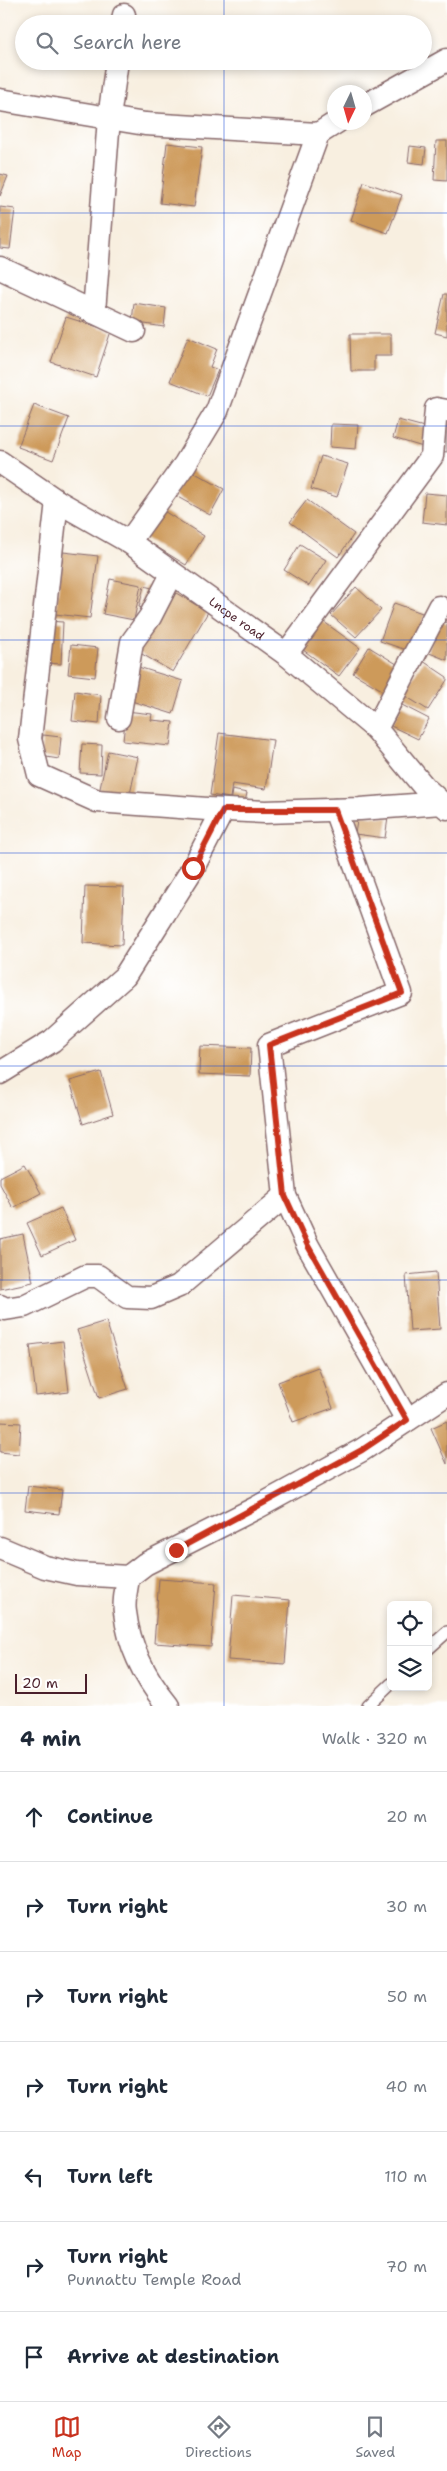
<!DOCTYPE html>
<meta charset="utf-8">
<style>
body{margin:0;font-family:"Shantell Sans",sans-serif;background:#f6f6f7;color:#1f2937}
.controls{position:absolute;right:15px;bottom:15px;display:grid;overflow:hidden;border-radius:8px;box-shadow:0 2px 8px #0003}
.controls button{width:45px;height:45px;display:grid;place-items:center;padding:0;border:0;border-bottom:1px solid #e0e1e3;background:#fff;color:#1f2937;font:25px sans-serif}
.compass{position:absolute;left:327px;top:85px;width:45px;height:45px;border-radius:50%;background:#fff;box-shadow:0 2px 8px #0003;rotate:185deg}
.scale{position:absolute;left:15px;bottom:12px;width:72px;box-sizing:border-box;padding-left:5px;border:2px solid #4a1f2b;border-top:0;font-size:14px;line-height:18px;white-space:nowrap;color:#4a1f2b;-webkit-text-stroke:4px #fff;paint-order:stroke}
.stop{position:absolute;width:15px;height:15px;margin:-11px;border:4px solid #c8321e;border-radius:50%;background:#fff}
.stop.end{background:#c8321e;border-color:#fff;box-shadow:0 1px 5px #0008}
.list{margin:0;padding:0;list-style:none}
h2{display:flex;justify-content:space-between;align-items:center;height:65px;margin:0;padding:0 20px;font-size:21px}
h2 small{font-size:16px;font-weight:400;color:#747a83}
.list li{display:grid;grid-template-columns:32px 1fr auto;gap:15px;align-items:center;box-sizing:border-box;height:90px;padding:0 20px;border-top:1px solid #e0e1e3}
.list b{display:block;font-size:19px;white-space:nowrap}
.list p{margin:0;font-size:16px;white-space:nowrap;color:#747a83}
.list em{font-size:16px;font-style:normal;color:#747a83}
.icon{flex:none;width:28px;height:28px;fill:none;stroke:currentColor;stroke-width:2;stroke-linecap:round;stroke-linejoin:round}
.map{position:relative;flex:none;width:447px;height:1706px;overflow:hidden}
.search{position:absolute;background:#fff;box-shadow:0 2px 8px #0003;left:15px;right:15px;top:15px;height:55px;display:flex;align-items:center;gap:12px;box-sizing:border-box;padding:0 18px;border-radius:28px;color:#747a83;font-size:19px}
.sheet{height:695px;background:#fff}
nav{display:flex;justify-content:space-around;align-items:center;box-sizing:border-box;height:70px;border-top:1px solid #e0e1e3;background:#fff;font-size:14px;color:#747a83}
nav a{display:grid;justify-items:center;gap:2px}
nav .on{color:#c8321e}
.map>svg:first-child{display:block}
</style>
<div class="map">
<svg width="447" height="1706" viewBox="0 0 447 1706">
<rect width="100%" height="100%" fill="#fff"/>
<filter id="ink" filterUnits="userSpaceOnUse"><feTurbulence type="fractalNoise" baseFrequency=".02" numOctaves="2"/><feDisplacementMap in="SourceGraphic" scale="10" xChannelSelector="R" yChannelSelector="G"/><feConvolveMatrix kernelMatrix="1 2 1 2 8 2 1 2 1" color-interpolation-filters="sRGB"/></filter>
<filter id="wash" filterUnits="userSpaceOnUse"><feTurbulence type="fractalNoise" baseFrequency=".0096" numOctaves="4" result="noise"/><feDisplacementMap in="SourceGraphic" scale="20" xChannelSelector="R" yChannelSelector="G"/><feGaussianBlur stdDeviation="1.12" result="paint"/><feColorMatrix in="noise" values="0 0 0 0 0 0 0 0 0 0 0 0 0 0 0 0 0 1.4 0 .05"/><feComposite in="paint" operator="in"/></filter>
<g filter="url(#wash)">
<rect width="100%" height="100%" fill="#f8efe0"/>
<g id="blocks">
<g fill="#cd9a5a">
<path d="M436 141H447V181L434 180Z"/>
<path d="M167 143 202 147 194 207 160 203Z"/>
<path d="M410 146 426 148 424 164 408 162Z"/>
<path d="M0 174 8 176 0 196Z"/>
<path d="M364 182 402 195 388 233 351 220Z"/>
<path d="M0 207 15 209 10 249 0 248Z"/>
<path d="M444 294H447V336L435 333Z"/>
<path d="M134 303 166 308 164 327 132 322Z"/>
<path d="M66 317 111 331 96 377 51 362Z"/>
<path d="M350 334H391V356H374V371H351Z"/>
<path d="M188 337 217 349 210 367 218 370 207 396 170 381Z"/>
<path d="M34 405 69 418 53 460 18 447Z"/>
<path d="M447 418V452L439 451Z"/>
<path d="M398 420 428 428 423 447 393 438Z"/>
<path d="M331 424 358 425 356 449 330 447Z"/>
<path d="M321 456 348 464 337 497 311 489Z"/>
<path d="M188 469 224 489 210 515 174 495Z"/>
<path d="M425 493 447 495V525L422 522Z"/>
<path d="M307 500 354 534 338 557 290 522Z"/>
<path d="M162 510 204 536 186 565 144 539Z"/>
<path d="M300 544 326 560 309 586 284 570Z"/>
<path d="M63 552 98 556 90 618 55 614Z"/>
<path d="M110 579 141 585 134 620 103 614Z"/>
<path d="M144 586 156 589 151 611 139 607Z"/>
<path d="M356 587 381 610 356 637 331 615Z"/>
<path d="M171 590 208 612 173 672 135 650Z"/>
<path d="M394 603 425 614 412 652 380 641Z"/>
<path d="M320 619 360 648 339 676 299 647Z"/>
<path d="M440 620 447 623V660L427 652Z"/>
<path d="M47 621 63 622 61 664 45 663Z"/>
<path d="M71 645 98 648 95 677 68 674Z"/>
<path d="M369 647 405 669 389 694 353 673Z"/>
<path d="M423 661 447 677V680L428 710 402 694Z"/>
<path d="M135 666 183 681 173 714 125 699Z"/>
<path d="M75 691 101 695 99 724 72 721Z"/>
<path d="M402 705 429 719 418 739 391 726Z"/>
<path d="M126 711 152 714 151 720 173 722 170 746 123 741Z"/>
<path d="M219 733 273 740 266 789 232 784 230 798 210 795Z"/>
<path d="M43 735 61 737 59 759 40 756Z"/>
<path d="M82 744 102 745 101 774 80 773Z"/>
<path d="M108 751 138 757 129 799 99 793Z"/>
<path d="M232 790 247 793 244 806 230 803Z"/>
<path d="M358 814 388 818 385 838 355 834Z"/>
<path d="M85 886 124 887 122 945 83 943Z"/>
<path d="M200 1046 251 1048 250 1076 199 1074Z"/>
<path d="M101 1072 113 1114 83 1124 70 1081Z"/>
<path d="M25 1164 41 1193 13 1208 0 1184V1177Z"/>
<path d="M61 1208 75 1240 42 1255 27 1223Z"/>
<path d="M23 1234 33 1282 0 1289V1239Z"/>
<path d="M436 1272 440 1329 410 1331 406 1275Z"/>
<path d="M106 1321 128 1389 99 1398 77 1330Z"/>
<path d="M63 1341 69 1392 36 1396 30 1345Z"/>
<path d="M318 1367 333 1408 293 1422 278 1382Z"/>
<path d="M447 1421V1464L431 1428Z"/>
<path d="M0 1422 21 1423 19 1454 0 1452Z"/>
<path d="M28 1486 62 1490 59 1514 25 1510Z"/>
<path d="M159 1579 216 1583 211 1647 154 1643Z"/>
<path d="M233 1595 290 1600 285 1664 228 1660Z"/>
</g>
</g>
</g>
<g filter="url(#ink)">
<use href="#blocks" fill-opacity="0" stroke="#87686a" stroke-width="1"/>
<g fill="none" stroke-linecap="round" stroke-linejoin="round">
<defs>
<g id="service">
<path d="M428 1649 447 1632"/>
<path d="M368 1706 391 1684"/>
</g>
<g id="minor">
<path d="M122 24 124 15"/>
<path d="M0 100 145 124 318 134 337 122"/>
<path d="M364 106 447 60"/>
<path d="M0 268 134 331"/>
<path d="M94 312 109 118 117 61"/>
<path id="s1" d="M0 462 57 501 129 542 286 654 376 729 425 788 447 808"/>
<path d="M57 501 30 739 39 775 97 801 207 809 265 812 360 809 442 803"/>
<path d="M129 542 185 464 217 411 318 134"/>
<path d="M286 654 432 456 436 409 447 411"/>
<path d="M119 718 132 642 150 617 172 574"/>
<path d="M376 729 439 607"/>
<path d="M335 810 401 993 269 1045 285 1196 308 1246 407 1420"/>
<path d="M0 1073 52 1041 125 976 193 868 223 810"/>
<path d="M0 1306 5 1309 24 1306 86 1276H98L127 1297 151 1298 179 1286 285 1196"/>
<path d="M0 1548 45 1567 77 1574 128 1577 145 1564 256 1508 362 1450 447 1394"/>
<path d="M128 1577C127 1588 123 1601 125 1612 129 1648 145 1678 168 1706"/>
</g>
</defs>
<use href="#service" stroke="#87686a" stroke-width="14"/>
<use href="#minor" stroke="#87686a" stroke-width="25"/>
<use href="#service" stroke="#fff" stroke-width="11"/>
<use href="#minor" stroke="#fff" stroke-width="22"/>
</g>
</g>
<g fill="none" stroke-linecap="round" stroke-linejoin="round" filter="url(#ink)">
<path stroke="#c8321e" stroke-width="6" d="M176 1550 362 1450 407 1420 308 1246 285 1196 269 1045 402 993 335 810H223L193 868"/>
</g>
<path fill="none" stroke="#1d4ed8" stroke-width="1" stroke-opacity="0.55" d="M224 0V24M224 61V1706M0 213H447M0 426H447M0 640H447M0 853H447M0 1066H447M0 1280H447M0 1493H447"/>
<g text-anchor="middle" stroke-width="4" stroke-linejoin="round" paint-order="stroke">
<g font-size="12" fill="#4a1f2b" stroke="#fff">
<text dy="4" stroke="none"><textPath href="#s1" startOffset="284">Lncpe road</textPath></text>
</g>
</g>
</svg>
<div class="controls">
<button><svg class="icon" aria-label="locate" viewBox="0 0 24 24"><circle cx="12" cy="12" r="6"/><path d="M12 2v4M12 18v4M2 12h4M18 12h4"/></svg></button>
<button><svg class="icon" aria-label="layers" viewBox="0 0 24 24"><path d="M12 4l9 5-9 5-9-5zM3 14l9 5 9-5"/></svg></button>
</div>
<svg class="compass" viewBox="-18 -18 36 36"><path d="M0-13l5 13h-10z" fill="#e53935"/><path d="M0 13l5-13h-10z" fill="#747a83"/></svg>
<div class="scale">20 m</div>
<div class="stop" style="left:193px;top:868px"></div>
<div class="stop end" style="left:176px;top:1550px"></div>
<div class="search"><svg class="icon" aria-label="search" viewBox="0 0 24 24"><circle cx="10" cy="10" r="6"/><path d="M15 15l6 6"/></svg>Search here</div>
</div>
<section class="sheet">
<h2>4 min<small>Walk · 320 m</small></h2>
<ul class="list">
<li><svg class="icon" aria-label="ahead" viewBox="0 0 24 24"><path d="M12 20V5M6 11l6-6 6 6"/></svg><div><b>Continue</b></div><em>20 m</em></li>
<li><svg class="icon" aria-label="right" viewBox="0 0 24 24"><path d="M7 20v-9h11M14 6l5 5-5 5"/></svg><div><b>Turn right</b></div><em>30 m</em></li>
<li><svg class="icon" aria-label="right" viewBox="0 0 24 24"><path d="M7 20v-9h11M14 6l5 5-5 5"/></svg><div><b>Turn right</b></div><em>50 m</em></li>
<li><svg class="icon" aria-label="right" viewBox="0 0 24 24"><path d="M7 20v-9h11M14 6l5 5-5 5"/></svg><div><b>Turn right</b></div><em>40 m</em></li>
<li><svg class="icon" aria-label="left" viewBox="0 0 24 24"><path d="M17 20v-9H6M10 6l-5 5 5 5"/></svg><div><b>Turn left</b></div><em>110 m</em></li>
<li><svg class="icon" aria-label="right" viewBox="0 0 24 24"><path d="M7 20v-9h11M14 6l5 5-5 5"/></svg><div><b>Turn right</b><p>Punnattu Temple Road</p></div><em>70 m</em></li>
<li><svg class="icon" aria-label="arrive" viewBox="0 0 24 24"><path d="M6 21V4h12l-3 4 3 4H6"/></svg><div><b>Arrive at destination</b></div></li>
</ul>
</section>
<nav>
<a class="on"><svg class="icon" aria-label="map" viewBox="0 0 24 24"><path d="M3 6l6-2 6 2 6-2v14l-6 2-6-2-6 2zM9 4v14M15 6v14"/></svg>Map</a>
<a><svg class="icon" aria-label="directions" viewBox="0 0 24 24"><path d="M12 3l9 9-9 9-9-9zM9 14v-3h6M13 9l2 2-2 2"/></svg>Directions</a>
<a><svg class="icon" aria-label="saved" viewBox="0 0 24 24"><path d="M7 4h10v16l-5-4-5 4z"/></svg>Saved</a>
</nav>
